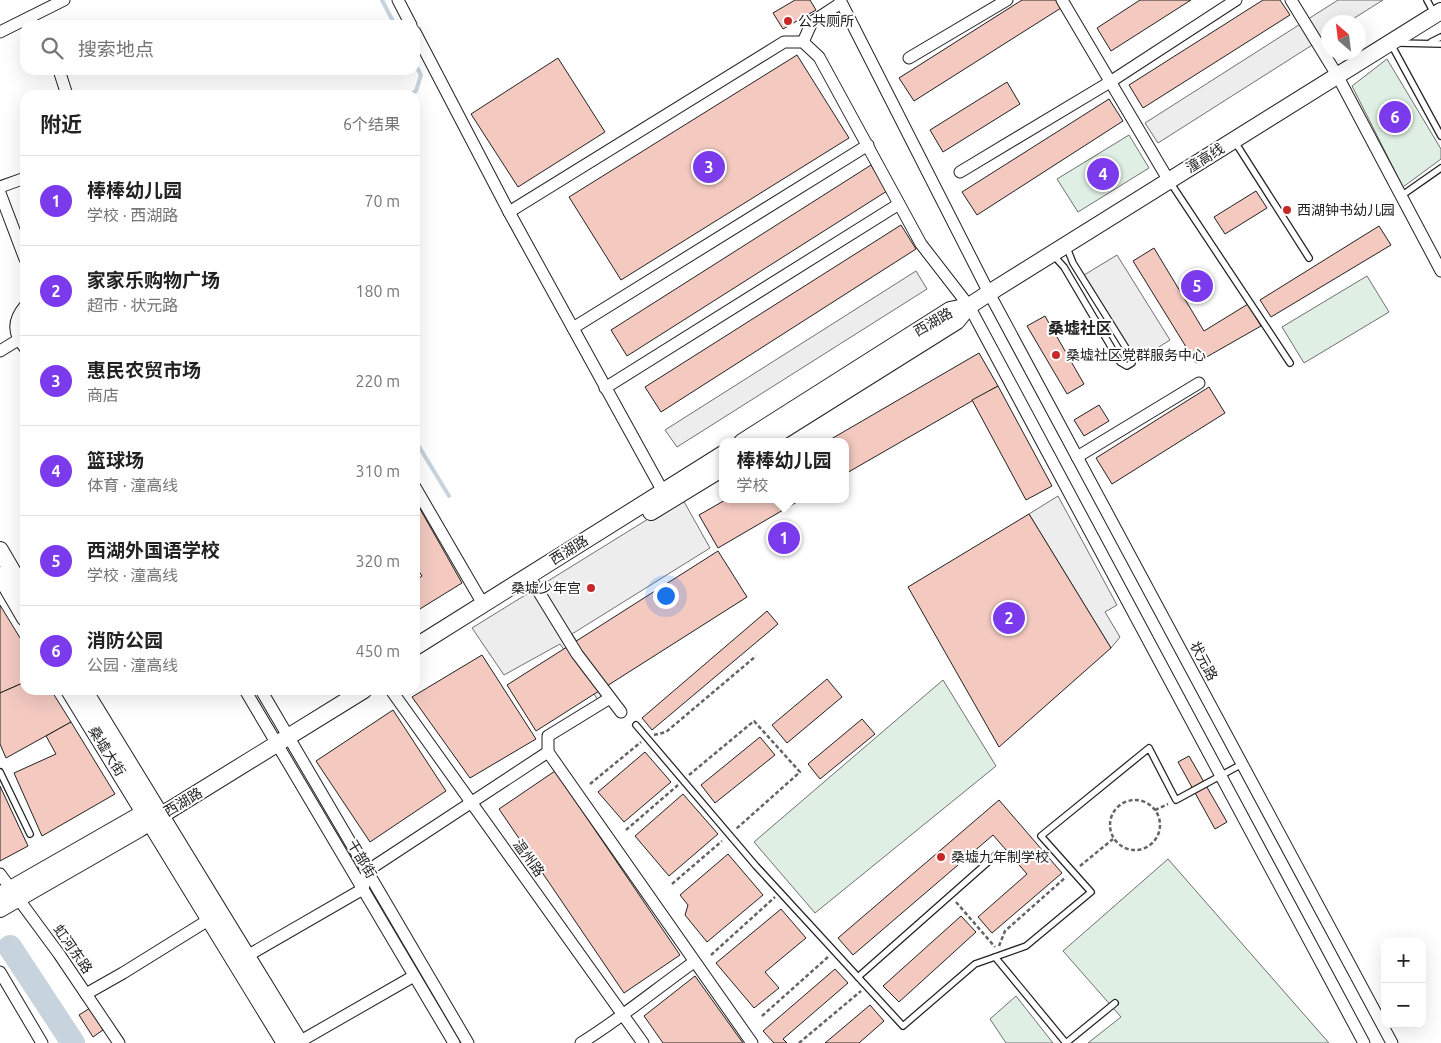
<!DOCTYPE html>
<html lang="zh">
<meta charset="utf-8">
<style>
body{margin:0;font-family:Ubuntu,"Noto Sans SC",sans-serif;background:#f2f2f2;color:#222}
.controls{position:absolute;right:15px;bottom:15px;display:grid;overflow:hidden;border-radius:10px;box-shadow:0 5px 20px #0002}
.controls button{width:45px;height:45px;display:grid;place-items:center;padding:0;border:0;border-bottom:1px solid #e0e0e0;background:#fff;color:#222;font:25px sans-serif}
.compass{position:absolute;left:1321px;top:15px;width:45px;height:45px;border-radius:50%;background:#fff;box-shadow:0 5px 20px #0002;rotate:332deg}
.you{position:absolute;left:665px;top:595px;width:18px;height:18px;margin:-12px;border:4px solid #fff;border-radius:50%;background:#1a73e8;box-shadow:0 0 0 8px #1a73e833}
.badge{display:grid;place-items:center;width:32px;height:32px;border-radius:50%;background:#7c3aed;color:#fff;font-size:16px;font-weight:700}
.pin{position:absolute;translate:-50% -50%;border:2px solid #fff;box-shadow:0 1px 5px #0006}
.popup{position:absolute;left:719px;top:438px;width:130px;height:65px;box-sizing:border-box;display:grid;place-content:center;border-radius:10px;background:#fff;filter:drop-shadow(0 1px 4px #0005);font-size:16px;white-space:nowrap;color:#767676}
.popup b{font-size:19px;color:#222}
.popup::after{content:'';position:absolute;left:50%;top:100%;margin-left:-10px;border:10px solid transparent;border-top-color:#fff}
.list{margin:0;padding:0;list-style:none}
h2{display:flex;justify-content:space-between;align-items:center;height:65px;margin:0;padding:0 20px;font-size:21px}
h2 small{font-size:16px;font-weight:400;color:#767676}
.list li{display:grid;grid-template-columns:32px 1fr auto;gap:15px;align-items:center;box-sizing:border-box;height:90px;padding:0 20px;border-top:1px solid #e0e0e0}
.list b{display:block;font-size:19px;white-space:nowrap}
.list p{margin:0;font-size:16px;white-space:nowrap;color:#767676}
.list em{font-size:16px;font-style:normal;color:#767676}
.icon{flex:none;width:28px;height:28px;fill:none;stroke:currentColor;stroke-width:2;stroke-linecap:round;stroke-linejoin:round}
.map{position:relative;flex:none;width:1441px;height:1043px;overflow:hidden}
.search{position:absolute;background:#fff;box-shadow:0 5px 20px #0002;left:20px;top:20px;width:400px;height:55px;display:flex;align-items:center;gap:12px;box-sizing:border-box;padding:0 18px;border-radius:15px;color:#767676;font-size:19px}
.panel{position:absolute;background:#fff;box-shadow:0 5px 20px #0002;left:20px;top:90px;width:400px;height:605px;border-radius:15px}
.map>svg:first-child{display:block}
</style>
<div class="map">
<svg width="1441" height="1043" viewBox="0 0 1441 1043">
<rect width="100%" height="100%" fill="#fff"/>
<g fill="#e0efe3" stroke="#6f6f6f">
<path d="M1387 59 1441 149V159L1403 187 1352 86Z"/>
<path d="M1129 135 1149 168 1078 212 1057 179Z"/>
<path d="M1367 276 1389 312 1304 363 1282 327Z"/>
<path d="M943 680 996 766 815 913 754 842Z"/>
<path d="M1168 859 1329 1043H1088L1121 1017 1063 951Z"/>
<path d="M1016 996 1053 1043H1006L990 1019Z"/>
</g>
<g fill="#ededed" stroke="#6f6f6f">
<path d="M1338 0H1383L1348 22H1328V35L1158 143 1145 123Z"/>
<path d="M1117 255 1170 340 1137 361 1084 275Z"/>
<path d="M916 271 927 289 677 447 665 430Z"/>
<path d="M1058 496 1117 605 1105 612 1120 637 1111 648 1029 514Z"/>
<path d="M682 498 710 548 572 634 611 693 600 703 560 644 504 675 472 628Z"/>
</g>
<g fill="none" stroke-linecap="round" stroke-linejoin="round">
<g stroke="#c7d3dd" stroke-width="4">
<path d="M382 0 395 25"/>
<path d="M409 95 416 91 421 75 415 64"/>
<path d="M415 440 449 496"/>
</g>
<path stroke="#c7d3dd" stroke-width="24" d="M10 947 73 1043"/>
</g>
<g fill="#f3c9c0" stroke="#222">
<path d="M795 0H810L816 10 783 29 773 13Z"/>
<path d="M1022 0H1056L1061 8 914 101 899 78Z"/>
<path d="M1140 0H1191L1111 51 1097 28Z"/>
<path d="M1263 0H1280L1290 15 1143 108 1129 85Z"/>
<path d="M797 55 849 138 621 280 569 197Z"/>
<path d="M558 58 605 132 518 187 471 114Z"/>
<path d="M1007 82 1020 104 943 152 930 130Z"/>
<path d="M1109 99 1123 121 977 215 962 192Z"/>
<path d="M871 165 887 191 627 356 611 330Z"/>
<path d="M1256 191 1267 208 1225 234 1214 217Z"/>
<path d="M901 225 916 249 661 412 645 387Z"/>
<path d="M1379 226 1391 245 1271 317 1260 300Z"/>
<path d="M1154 248 1204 331 1248 304 1261 326 1196 363 1133 261Z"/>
<path d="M1045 316 1084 384 1067 394 1027 326Z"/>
<path d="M979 353 998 386 845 474V442H826Z"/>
<path d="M998 386 1052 486 1026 500 972 400Z"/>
<path d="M1209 387 1225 413 1112 484 1096 458Z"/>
<path d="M1099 405 1109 421 1084 436 1074 420Z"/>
<path d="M727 499H802L718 548 699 515Z"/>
<path d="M415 500 462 583 415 612V581L422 576 415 565Z"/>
<path d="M1029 514 1111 648 999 747 908 587Z"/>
<path d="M718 551 747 597 536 731 507 685Z"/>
<path d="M0 605 25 646V682L0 693Z"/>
<path d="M767 611 778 624 652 730 642 718Z"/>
<path d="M482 655 536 739 470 778 412 697Z"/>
<path d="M827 679 842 697 787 743 772 725Z"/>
<path d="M25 682V690H51L71 722 6 758 0 744V693Z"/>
<path d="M393 710 446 791 370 842 316 761Z"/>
<path d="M862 719 875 734 820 779 808 764Z"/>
<path d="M71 722 115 794 42 836 14 773 56 754 46 736Z"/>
<path d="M760 737 775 755 715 803 701 785Z"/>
<path d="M645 752 671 782 624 822 598 792Z"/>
<path d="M1189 756 1227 822 1215 829 1178 762Z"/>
<path d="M555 771 680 955 624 993 499 809Z"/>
<path d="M0 786 28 846 0 861Z"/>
<path d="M683 794 718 834 669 876 635 836Z"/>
<path d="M999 800 1062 873 992 933 978 917 1027 874 993 835 853 955 838 938Z"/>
<path d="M728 854 763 895 707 942 685 915 688 905 680 895Z"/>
<path d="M781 909 806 938 765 972 779 988 754 1008 716 963Z"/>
<path d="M961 916 976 932 899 1002 883 986Z"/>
<path d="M835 969 848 983 783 1039 787 1043H774L763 1031Z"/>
<path d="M695 976 743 1043H663L644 1016Z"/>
<path d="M870 1005 884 1021 859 1043H825Z"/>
<path d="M90 1008 103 1030 93 1037 79 1015Z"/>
</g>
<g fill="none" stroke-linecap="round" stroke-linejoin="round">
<defs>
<g id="service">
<path d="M1427 0 1434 13"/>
<path d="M1431 42 1441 37"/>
<path d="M1398 43 1441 44"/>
<path d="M1391 44 1441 136"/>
<path d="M1235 142 1309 258"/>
<path d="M1170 182 1290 363"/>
<path d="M1401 196 1441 168"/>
<path d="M1053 255 1064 267 1120 362 1127 366 1132 363 1131 356 1073 263 1067 248"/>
<path d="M636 725 756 866 903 1026 975 964 995 957 1066 1043"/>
<path d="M0 772 30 834"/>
<path d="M995 957 1026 946 1091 892 1041 836 1149 748 1176 800 1242 764"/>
<path d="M858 977 996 855"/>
<path d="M1066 1043 1115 1003"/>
</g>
<g id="minor">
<path d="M398 0 411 25"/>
<path d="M840 0 989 293 1392 1043"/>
<path d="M1062 0 1169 181"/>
<path d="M1291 0 1337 75 1441 271"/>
<path d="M0 32 64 0"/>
<path d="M415 32 509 212 666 497"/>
<path d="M803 42 812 22 841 3"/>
<path d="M909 58 1007 0"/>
<path d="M59 70 67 95"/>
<path d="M960 172 1110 82 1236 0"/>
<path d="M0 187 25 178"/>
<path d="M0 193 25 259"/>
<path d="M509 212 784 42H803L819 57 921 244 969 306 1364 1043"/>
<path d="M25 306C13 320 13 334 25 348"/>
<path d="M573 328 868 145"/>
<path d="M0 351 18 340"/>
<path d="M605 388 899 204"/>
<path d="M1077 457 1199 383"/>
<path d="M415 487 483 604"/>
<path d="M534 584 577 654 621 712"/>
<path d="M245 690 454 1043"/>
<path d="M261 690 468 1043"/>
<path d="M391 690 643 1043"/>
<path d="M548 752 752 1043"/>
<path d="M0 874 59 954 119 1043"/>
<path d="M247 956 363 889 367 871 548 752V736L610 698"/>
<path d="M0 972 42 1043"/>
<path d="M86 994 123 973 210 919"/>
<path d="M299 1042 414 976"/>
<path d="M581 1043C620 1019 656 989 694 962"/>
</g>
<g id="secondary">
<path d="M742 442 950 310 969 306 989 293 1441 11"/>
<path d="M764 442 957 321 969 306"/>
<path d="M651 512 723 468"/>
<path d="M0 550 25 593"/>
<path d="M0 575 25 618"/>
<path d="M415 647 723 454"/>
<path d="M69 690 285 1043"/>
<path d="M84 690 300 1043"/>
<path d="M0 895 154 807"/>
<path d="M0 909 139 829 364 690"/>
</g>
</defs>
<use href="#service" stroke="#222" stroke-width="8"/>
<use href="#minor" stroke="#222" stroke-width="13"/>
<use href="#secondary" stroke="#222" stroke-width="18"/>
<g stroke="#646464" stroke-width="2.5" stroke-dasharray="4 2.5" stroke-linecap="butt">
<path d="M654 735 666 732 756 656"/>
<path d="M689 775 754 721 800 772 736 829"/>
<path d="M590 784 641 742"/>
<circle cx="1135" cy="825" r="25"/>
<path d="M1155 810 1168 804"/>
<path d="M626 830 678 785"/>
<path d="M1080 866 1113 839"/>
<path d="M672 884 722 841"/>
<path d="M956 902 995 947"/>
<path d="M999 946 1005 931 1066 877"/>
<path d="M711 955 775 897"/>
<path d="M762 1016 828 957"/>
<path d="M799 1043 861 991"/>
</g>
<use href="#service" stroke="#fff" stroke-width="5.5"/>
<use href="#minor" stroke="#fff" stroke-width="11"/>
<use href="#secondary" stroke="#fff" stroke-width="16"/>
</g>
<g fill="#c62828" stroke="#fff" stroke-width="2">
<circle cx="788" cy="21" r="5"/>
<circle cx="1287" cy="210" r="5"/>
<circle cx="1056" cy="355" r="5"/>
<circle cx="591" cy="588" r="5"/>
<circle cx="941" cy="857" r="5"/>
</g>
<g text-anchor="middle" stroke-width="4" stroke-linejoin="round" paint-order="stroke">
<g font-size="14" fill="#222" stroke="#fff" text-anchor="start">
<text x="798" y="26">公共厕所</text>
<text x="1297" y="215">西湖钟书幼儿园</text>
<text x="1066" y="360">桑墟社区党群服务中心</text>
<text x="581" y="593" text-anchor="end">桑墟少年宫</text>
<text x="951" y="862">桑墟九年制学校</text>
</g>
<g font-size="14" fill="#222" stroke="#fff">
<text transform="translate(1205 158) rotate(-32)" y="5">潼高线</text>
<text transform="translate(933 322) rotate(-30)" y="5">西湖路</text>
<text transform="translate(569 550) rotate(-32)" y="5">西湖路</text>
<text transform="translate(1204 661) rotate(62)" y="5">状元路</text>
<text transform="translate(107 751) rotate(58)" y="5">桑墟大街</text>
<text transform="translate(183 802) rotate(-31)" y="5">西湖路</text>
<text transform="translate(529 858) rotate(54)" y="5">温州路</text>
<text transform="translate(362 859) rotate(59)" y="5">干部街</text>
<text transform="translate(73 949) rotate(55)" y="5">虹河东路</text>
</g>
<g font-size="16" font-weight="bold" fill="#222" stroke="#fff">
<text x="1080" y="334">桑墟社区</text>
</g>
</g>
</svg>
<div class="controls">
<button>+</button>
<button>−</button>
</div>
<svg class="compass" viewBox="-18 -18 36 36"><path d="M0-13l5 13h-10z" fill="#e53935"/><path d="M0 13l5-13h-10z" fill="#767676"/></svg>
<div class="you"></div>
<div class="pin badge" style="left:784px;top:538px">1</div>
<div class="popup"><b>棒棒幼儿园</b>学校</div>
<div class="pin badge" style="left:1009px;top:618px">2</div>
<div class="pin badge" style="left:709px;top:167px">3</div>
<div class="pin badge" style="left:1103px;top:174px">4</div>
<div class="pin badge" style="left:1197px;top:286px">5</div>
<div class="pin badge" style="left:1395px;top:117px">6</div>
<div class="search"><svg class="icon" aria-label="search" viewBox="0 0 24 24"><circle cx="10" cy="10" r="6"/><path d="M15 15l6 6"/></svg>搜索地点</div>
<section class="panel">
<h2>附近<small>6个结果</small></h2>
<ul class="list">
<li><span class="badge">1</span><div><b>棒棒幼儿园</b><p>学校 · 西湖路</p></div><em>70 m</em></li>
<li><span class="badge">2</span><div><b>家家乐购物广场</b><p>超市 · 状元路</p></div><em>180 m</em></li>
<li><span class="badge">3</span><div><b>惠民农贸市场</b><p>商店</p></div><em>220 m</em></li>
<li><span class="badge">4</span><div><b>篮球场</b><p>体育 · 潼高线</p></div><em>310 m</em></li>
<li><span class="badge">5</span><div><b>西湖外国语学校</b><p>学校 · 潼高线</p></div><em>320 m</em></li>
<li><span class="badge">6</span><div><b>消防公园</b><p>公园 · 潼高线</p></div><em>450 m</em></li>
</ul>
</section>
</div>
